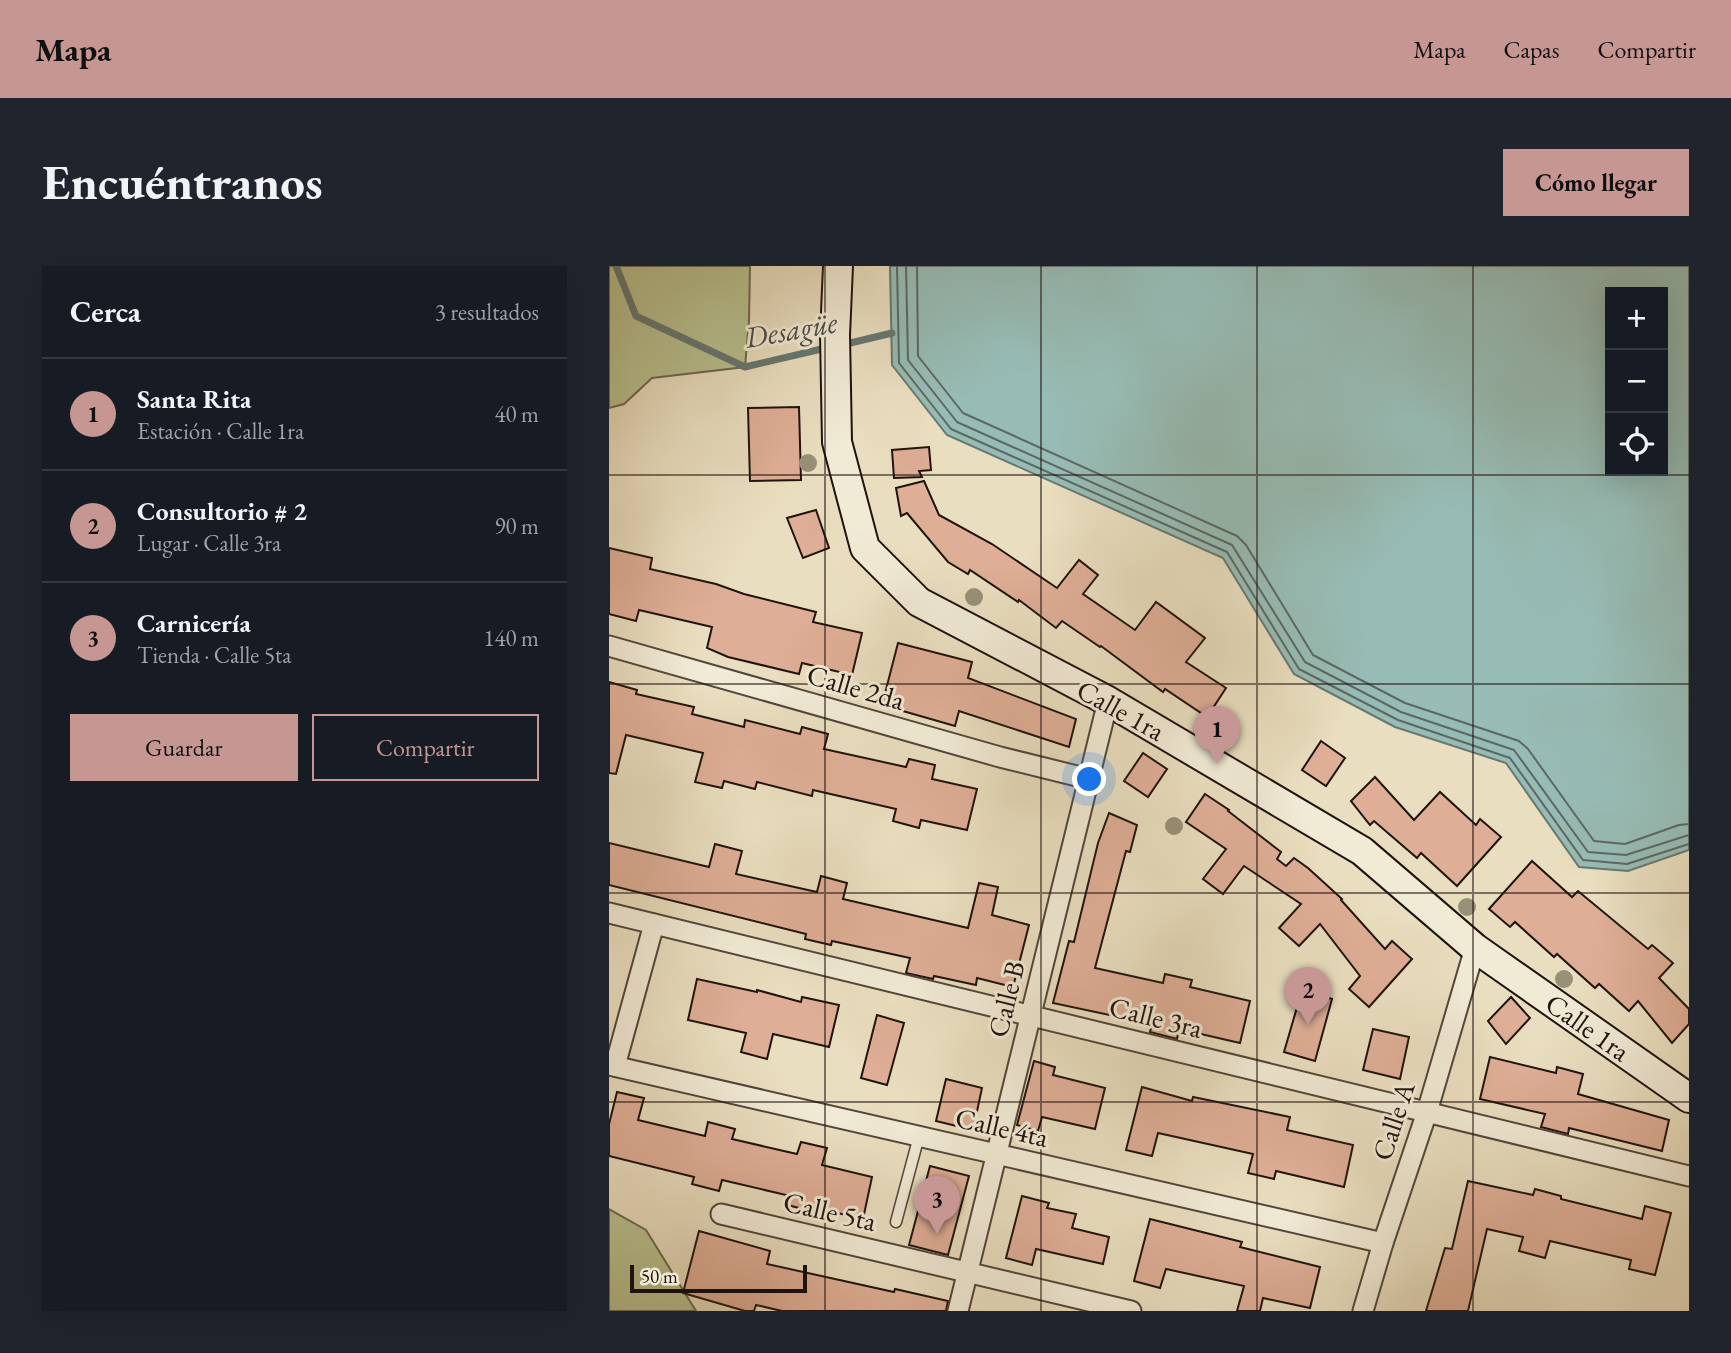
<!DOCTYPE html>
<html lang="es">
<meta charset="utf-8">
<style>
body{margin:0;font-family:"EB Garamond",serif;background:#20242c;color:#f1f3f6}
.controls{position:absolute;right:21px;top:21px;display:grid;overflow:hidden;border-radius:0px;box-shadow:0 7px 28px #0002}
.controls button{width:63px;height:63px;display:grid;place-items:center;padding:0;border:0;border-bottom:2px solid #363941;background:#171b24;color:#f1f3f6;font:35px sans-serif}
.scale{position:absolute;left:21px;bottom:18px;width:177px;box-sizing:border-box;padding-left:7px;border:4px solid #20130e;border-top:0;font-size:19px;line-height:24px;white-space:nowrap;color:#20130e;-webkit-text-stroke:5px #f1ead5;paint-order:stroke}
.you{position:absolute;left:481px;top:514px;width:24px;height:24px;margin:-18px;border:5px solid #fff;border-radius:50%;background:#1a73e8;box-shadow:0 0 0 10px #1a73e833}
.badge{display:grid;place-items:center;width:46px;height:46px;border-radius:50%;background:#c59692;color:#111;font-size:23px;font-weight:700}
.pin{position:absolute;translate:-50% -58px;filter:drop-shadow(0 2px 4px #0008)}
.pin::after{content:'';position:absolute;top:37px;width:24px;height:21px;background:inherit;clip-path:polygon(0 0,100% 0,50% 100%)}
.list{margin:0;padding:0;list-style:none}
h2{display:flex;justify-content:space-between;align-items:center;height:91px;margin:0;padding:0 28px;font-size:30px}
h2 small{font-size:23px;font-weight:400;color:#9ea1a6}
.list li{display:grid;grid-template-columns:46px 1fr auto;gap:21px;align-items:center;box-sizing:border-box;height:112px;padding:0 28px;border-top:2px solid #363941}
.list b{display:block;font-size:26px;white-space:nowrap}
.list p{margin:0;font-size:23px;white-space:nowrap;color:#9ea1a6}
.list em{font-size:23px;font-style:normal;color:#9ea1a6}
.actions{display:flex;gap:14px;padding:21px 28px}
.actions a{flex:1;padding:16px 0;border:2px solid #c59692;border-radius:0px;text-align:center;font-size:24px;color:#c59692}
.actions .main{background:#c59692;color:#111}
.icon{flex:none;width:38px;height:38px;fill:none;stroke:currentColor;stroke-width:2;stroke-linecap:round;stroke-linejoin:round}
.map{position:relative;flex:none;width:1080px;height:1045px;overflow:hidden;border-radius:0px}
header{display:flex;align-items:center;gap:42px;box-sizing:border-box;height:98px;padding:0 35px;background:#c59692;color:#111}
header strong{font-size:33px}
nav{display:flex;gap:38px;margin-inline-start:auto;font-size:24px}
.intro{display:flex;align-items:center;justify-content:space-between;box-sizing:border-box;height:168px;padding:0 42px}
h1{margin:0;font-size:49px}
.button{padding:18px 32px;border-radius:0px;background:#c59692;color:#111;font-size:24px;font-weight:700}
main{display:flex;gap:42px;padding:0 42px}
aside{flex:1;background:#171b24;border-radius:0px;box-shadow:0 7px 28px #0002}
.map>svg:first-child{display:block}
</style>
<header>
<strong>Mapa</strong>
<nav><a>Mapa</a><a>Capas</a><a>Compartir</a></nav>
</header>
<div class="intro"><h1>Encuéntranos</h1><a class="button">Cómo llegar</a></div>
<main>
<aside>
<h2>Cerca<small>3 resultados</small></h2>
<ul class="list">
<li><span class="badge">1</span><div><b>Santa Rita</b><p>Estación · Calle 1ra</p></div><em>40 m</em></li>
<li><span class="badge">2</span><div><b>Consultorio # 2</b><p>Lugar · Calle 3ra</p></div><em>90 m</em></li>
<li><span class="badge">3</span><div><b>Carnicería</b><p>Tienda · Calle 5ta</p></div><em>140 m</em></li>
</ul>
<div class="actions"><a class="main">Guardar</a><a>Compartir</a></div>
</aside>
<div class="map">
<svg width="1080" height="1045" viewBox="0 0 1080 1045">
<rect width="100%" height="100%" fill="#e9debf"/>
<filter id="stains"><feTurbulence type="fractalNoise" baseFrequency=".00286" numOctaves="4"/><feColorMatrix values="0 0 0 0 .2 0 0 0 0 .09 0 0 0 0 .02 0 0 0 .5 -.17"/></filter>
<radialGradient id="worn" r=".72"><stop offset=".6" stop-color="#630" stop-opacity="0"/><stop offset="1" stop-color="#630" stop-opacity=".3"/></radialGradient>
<g fill="#b9c190" stroke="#6c6a4f" stroke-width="2">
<path d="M0 0H141L140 55 136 101 43 112 15 138 0 142Z"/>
<path d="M0 943 37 964 87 1045H0Z"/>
</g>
<path fill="#97bcb5" stroke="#677872" stroke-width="2" fill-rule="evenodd" d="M281 0H1080V584L1019 605 970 601 897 497 786 461 685 408 614 292 338 169 283 99ZM1001 26H1054V205H1001Z"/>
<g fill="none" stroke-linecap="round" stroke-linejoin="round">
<g stroke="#5c6862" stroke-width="2">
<path d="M288 0 290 97 342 163 618 286 690 403 789 454 901 492 974 594 1018 598 1080 578"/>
<path d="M297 0 299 94 348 156 623 279 696 396 792 446 905 484 979 586 1017 589 1080 569"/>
<path d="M308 0 309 90 354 147 628 270 637 279 704 389 796 437 910 475 919 483 985 575 1016 578 1070 559 1080 558"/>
</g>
<g stroke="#677872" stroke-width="7">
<path d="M7 0 27 50 136 101 221 81"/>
<path d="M233 79 283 67"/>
</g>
</g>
<g fill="#deae96" stroke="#20130e" stroke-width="2">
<path d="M190 141 192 214 141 215 139 142Z"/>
<path d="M320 181 322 204 310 205 313 211 285 212 283 184Z"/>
<path d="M315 215 330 249 383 278 448 322 470 294 489 309 474 328 526 364 547 336 596 372 577 396 617 422 598 451 556 423 554 426 492 380 491 381 453 355 447 362 410 334 409 336 361 304 359 308 339 296 298 247 292 250 287 222Z"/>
<path d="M207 244 220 282 194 292 178 252Z"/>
<path d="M0 282 43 292 41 303 107 318 135 328 207 346 204 356 253 367 243 409 193 397 190 408 119 391 98 382 103 361 30 344 27 355 0 348Z"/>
<path d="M289 377 363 396 359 412 467 453 460 481 350 445 346 460 273 439Z"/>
<path d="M0 416 28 424 27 428 85 441 83 448 135 461 136 454 191 468 193 461 219 468 215 483 297 501 300 493 326 499 323 513 368 523 358 564 312 554 310 562 284 555 287 543 204 524 203 530 148 516 146 523 115 515 113 522 86 516 94 487 17 469 7 508 0 507Z"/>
<path d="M712 475 736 492 717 520 693 504Z"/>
<path d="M534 487 558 503 539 531 515 515Z"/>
<path d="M766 511 805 554 831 526 867 559 871 553 892 571 848 620 812 587 808 592 765 555 761 559 742 535Z"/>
<path d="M596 528 620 544 619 545 672 586 668 593 677 600 685 592 699 602 733 633 732 634 776 683 783 675 803 693 760 741 740 723 751 710 711 658 690 680 670 662 692 638 635 600 614 628 594 613 617 583 577 556Z"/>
<path d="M500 547 528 559 521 586 517 585 486 702 554 717 556 708 583 714 581 721 641 735 631 777 570 763 568 773 541 766 543 758 444 737 460 675 465 676 489 577Z"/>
<path d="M0 577 100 601 106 578 133 585 127 608 208 626 212 610 238 617 234 633 359 662 370 617 389 621 383 649 420 659 404 721 368 712 367 719 325 710 324 713 297 707 301 692 223 675 222 679 196 673 197 668 0 619Z"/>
<path d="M923 595 963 631 969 625 1039 683 1043 679 1064 697 1050 712 1080 743V758L1063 777 1029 735 1020 745 990 718 986 722 948 688 945 691 906 656 901 661 880 643Z"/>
<path d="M88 713 148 726V724L192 736 193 731 230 739 220 781 164 768 158 793 132 786 137 767 79 754Z"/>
<path d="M693 724 723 733 706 795 675 786Z"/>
<path d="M902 731 921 752 897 778 879 755Z"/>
<path d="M268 749 295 757 278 819 252 812Z"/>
<path d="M764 763 800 771 791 813 754 804Z"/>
<path d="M881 791 947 807 948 801 974 808 969 828 1060 854 1053 885 960 862 959 868 932 861 936 848 871 833Z"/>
<path d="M425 795 446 801 444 809 496 822 486 863 433 851 429 865 408 859Z"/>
<path d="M337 813 373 822 364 864 327 855Z"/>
<path d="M533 821 583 835 584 831 681 851 678 864 744 879 735 921 667 905 665 913 639 907 644 888 549 867 543 890 517 884Z"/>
<path d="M8 826 35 832 29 854 96 870 99 856 126 863 123 873 188 888 192 876 218 882 213 899 263 911 254 953 203 941 201 945 175 938 177 929 113 914 110 925 83 918 85 911 0 890V858Z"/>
<path d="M321 900 360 910 339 989 300 979Z"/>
<path d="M859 915 924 929 926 923 952 930V933L1033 953 1036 940 1062 947 1046 1009 1020 1003 1022 994 941 975 936 992 910 985 914 971 878 963 859 1045H817L836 982 843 983Z"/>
<path d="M413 930 440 937 438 942 467 948 463 962 500 971 494 998 427 983 423 999 397 992Z"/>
<path d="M541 953 633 976 631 981 711 1001 701 1042 654 1032 651 1045H628L635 1020 557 1003 551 1022 525 1015Z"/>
<path d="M90 965 161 985 158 998 285 1026 286 1023 339 1035 337 1045H173L147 1039 145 1045H136L74 1027Z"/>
</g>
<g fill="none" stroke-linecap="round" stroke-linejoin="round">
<defs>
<path id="lane" d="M287 956 310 870"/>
<g id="street">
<path d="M0 380 391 491 480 513"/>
<path d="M0 647 1080 910"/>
<path d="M0 799 774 977"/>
<path d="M6 800 45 658"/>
<path d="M112 948 522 1045"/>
<path d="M349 1045 499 435"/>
<path d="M754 1045 774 977 818 846 866 682"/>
</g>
<path id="secondary" d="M229 0 226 69 228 176 256 282 310 336 499 435 753 585 866 682 1080 832"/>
</defs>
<use href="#lane" stroke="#52463a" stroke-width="13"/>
<use href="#street" stroke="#52463a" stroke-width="23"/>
<use href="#secondary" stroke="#20130e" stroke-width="32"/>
<use href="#lane" stroke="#f1ead5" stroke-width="10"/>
<use href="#street" stroke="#f1ead5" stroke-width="19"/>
<use href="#secondary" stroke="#f1ead5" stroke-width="28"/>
</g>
<g fill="#989077">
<circle cx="199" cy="197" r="9"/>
<circle cx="365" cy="331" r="9"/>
<circle cx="565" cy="560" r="9"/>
<circle cx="858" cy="641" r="9"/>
<circle cx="955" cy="713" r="9"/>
</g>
<path fill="none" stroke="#20130e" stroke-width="2" stroke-opacity="0.55" d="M216 0V1045M432 0V1045M648 0V1045M864 0V1045M0 209H1080M0 418H1080M0 627H1080M0 836H1080"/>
<g text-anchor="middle" stroke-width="6" stroke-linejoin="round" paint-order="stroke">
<g font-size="28" fill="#20130e" stroke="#f1ead5">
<text transform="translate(247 421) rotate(16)" y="10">Calle 2da</text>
<text transform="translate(512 444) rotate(29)" y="10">Calle 1ra</text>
<text transform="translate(397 733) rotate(-76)" y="10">Calle B</text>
<text transform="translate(547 751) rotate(14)" y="10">Calle 3ra</text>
<text transform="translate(979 761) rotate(35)" y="10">Calle 1ra</text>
<text transform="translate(784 855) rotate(-72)" y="10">Calle A</text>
<text transform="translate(393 861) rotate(13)" y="10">Calle 4ta</text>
<text transform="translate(221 945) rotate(13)" y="10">Calle 5ta</text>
</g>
<g font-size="30" font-style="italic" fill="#4a4e48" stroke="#f1ead5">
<text transform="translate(182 64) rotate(-10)" y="10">Desagüe</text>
</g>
</g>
<rect width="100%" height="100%" filter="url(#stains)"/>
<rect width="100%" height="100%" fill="url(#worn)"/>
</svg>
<div class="controls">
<button>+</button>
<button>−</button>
<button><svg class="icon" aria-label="locate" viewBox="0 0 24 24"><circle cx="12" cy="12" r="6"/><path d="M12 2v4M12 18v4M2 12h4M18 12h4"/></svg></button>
</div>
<div class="scale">50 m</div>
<div class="you"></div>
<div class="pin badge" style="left:608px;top:498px">1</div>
<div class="pin badge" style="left:699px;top:759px">2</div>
<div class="pin badge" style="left:328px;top:968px">3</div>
</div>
</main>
